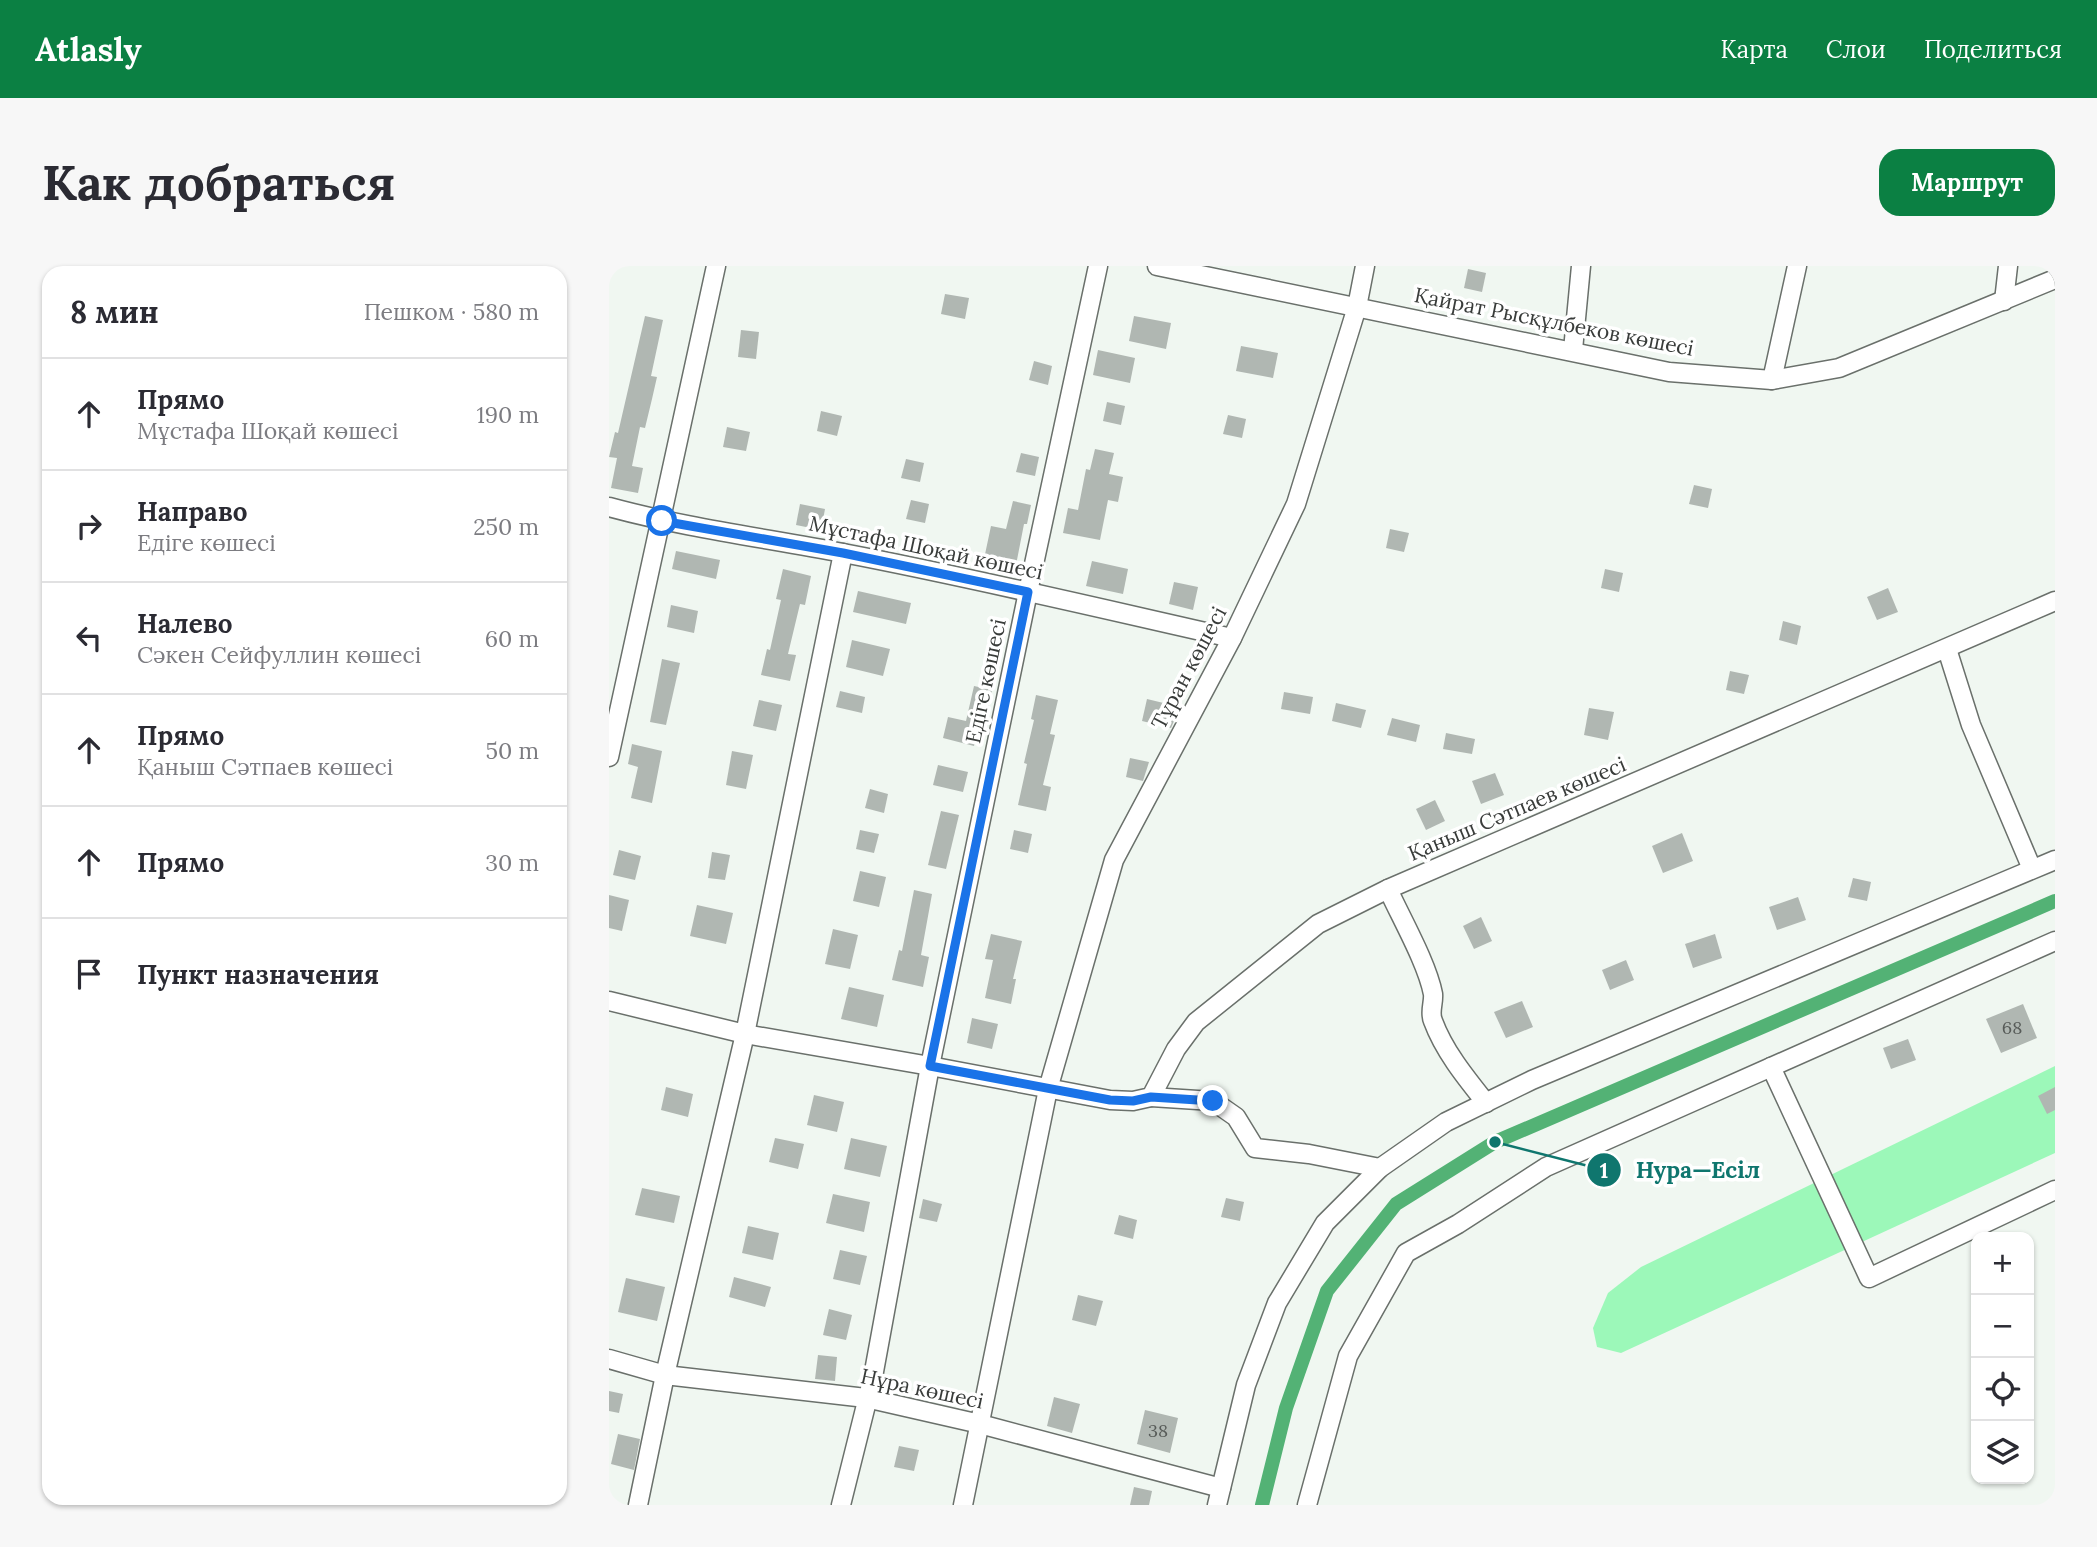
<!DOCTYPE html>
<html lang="ru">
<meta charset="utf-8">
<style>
body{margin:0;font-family:Lora,serif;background:#f7f7f7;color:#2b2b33}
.controls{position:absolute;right:21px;bottom:21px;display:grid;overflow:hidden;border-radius:14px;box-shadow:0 2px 5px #0004}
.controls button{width:63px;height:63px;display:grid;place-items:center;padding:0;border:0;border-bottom:2px solid #e1e1e2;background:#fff;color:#2b2b33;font:35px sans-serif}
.stop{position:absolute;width:21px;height:21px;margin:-16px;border:5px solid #1a73e8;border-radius:50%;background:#fff}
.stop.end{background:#1a73e8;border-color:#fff;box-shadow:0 2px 7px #0008}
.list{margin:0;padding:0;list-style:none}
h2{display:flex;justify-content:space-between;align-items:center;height:91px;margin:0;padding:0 28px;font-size:30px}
h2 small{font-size:23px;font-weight:400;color:#7c7c81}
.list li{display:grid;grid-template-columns:46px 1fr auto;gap:21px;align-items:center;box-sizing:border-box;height:112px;padding:0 28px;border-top:2px solid #e1e1e2}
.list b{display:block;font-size:26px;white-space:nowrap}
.list p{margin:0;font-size:23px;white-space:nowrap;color:#7c7c81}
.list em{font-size:23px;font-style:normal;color:#7c7c81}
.icon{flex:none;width:38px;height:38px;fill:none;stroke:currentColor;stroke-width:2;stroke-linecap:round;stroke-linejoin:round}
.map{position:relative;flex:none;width:1446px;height:1239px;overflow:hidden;border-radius:21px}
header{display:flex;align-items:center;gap:42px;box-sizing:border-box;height:98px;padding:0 35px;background:#0b8043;color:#fff}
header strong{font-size:33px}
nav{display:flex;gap:38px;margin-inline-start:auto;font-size:24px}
.intro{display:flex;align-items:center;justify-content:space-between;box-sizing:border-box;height:168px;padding:0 42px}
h1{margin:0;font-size:49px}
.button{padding:18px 32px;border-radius:21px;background:#0b8043;color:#fff;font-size:24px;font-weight:700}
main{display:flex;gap:42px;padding:0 42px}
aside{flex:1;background:#fff;border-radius:21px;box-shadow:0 2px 5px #0004}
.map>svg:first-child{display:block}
</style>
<header>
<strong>Atlasly</strong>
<nav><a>Карта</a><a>Слои</a><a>Поделиться</a></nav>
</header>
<div class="intro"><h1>Как добраться</h1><a class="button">Маршрут</a></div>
<main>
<aside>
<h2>8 мин<small>Пешком · 580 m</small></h2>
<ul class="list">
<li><svg class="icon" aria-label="ahead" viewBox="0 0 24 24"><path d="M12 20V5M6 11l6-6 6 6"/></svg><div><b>Прямо</b><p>Мұстафа Шоқай көшесі</p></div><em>190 m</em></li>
<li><svg class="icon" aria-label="right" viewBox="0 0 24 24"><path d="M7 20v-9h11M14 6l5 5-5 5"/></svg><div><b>Направо</b><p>Едіге көшесі</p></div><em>250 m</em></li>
<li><svg class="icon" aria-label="left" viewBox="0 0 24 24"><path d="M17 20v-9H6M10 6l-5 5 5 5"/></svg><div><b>Налево</b><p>Сәкен Сейфуллин көшесі</p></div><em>60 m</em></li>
<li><svg class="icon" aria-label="ahead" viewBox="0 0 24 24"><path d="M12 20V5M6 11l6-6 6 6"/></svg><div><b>Прямо</b><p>Қаныш Сәтпаев көшесі</p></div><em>50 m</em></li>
<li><svg class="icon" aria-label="ahead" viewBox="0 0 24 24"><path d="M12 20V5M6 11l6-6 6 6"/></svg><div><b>Прямо</b></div><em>30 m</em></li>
<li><svg class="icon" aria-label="arrive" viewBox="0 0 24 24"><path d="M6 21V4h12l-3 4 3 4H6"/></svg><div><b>Пункт назначения</b></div></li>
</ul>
</aside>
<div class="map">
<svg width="1446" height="1239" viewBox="0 0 1446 1239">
<rect width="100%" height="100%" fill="#f0f7f1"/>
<path fill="#9cf8b9" d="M1446 800V887L1012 1087 988 1081 984 1062 999 1027 1032 1001Z"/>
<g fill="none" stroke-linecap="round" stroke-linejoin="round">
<path stroke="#53b275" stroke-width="14" d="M653 1239 677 1142 718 1025 787 938 886 876 1446 635"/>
</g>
<g fill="#b0b7b2">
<path d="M859 3 877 7 873 26 855 22Z"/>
<path d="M336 28 360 32 356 53 332 48Z"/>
<path d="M36 50 54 54 42 110 48 111 43 133 36 162 31 161 23 200 34 202 29 227 2 222 8 192 0 191 6 166 9 167Z"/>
<path d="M525 50 562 57 557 83 520 75Z"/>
<path d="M132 64 150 66 147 93 129 91Z"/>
<path d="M632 80 669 87 664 112 627 105Z"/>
<path d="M489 84 526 92 521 117 484 109Z"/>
<path d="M425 95 443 100 439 119 420 114Z"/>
<path d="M498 136 516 140 512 159 494 155Z"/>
<path d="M212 145 233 150 228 170 208 165Z"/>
<path d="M619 149 637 153 633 172 614 168Z"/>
<path d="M118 161 141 166 137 185 114 181Z"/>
<path d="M486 183 505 187 500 208 514 211 509 236 499 234 491 274 454 267 459 242 469 244 477 203 481 204Z"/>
<path d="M412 187 430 191 426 210 407 206Z"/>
<path d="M297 193 315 197 311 216 292 212Z"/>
<path d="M1085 219 1103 223 1099 242 1080 238Z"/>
<path d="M302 234 320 238 316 257 297 253Z"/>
<path d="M404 235 422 239 418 258H415L407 299 375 293 382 260 397 263Z"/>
<path d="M191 238 216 243 212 264 187 259Z"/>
<path d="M781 263 800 267 795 286 777 282Z"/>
<path d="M67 285 111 294 107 313 63 303Z"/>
<path d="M483 295 519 303 514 328 477 320Z"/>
<path d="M174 303 202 310 196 339 191 338 179 388 187 389 181 415 152 409 158 383 161 384 172 334 167 333Z"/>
<path d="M996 303 1014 307 1010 326 992 322Z"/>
<path d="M565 316 589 321 584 344 560 338Z"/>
<path d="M1279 322 1289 346 1268 354 1258 331Z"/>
<path d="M249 325 302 337 297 358 244 346Z"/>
<path d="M62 339 89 345 85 367 58 361Z"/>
<path d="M1174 355 1192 360 1188 379 1170 374Z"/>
<path d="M243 374 281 383 274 410 237 401Z"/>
<path d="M53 393 71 397 57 459 41 456Z"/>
<path d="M1121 405 1140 409 1135 428 1117 424Z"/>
<path d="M365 420 383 424 379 443 374 442 365 480 334 472 339 451 357 455Z"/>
<path d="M231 425 256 431 253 447 227 441Z"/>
<path d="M675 426 704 431 701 448 672 443Z"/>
<path d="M427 429 449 434 441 468 446 469 434 519 442 521 437 545 409 539 418 498 415 497 425 454 422 453Z"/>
<path d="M538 433 571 441 562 462 533 455Z"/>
<path d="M150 434 173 439 167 465 144 460Z"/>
<path d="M727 437 757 444 752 462 723 455Z"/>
<path d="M980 442 1005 446 999 474 975 469Z"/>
<path d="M783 452 811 459 807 476 778 469Z"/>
<path d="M837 467 866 473 863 488 834 483Z"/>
<path d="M23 478 53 485 43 537 22 532 29 501 19 498Z"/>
<path d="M123 485 144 489 137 523 117 519Z"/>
<path d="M521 492 540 496 534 515 517 511Z"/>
<path d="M329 499 359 506 354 526 324 519Z"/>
<path d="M886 507 895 529 872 538 863 515Z"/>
<path d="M261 523 279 528 275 547 256 542Z"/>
<path d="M826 534 836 555 817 564 807 543Z"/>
<path d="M332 545 350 549 337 603 319 599Z"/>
<path d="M251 564 270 568 265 587 247 583Z"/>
<path d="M405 564 423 568 419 587 401 583Z"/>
<path d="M1073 567 1084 595 1054 607 1043 580Z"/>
<path d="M10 584 32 590 26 614 4 609Z"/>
<path d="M103 586 121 589 116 614 99 612Z"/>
<path d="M251 605 277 611 270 641 244 635Z"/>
<path d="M1244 612 1262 616 1258 635 1239 631Z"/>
<path d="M305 624 323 628 312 689 320 691 314 721 283 714 290 684 293 685Z"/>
<path d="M0 629 20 634 13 665 0 662Z"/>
<path d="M1189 631 1197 654 1168 664 1160 641Z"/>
<path d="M88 639 124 647 117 678 81 670Z"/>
<path d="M872 651 883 675 865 683 854 660Z"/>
<path d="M224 663 249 669 241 703 216 698Z"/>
<path d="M382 668 413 675 404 713H407L402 738 376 732 384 694 376 693Z"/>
<path d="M1106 668 1113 692 1084 702 1076 678Z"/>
<path d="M1017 694 1025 714 1001 724 993 704Z"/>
<path d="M240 721 275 729 268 761 232 753Z"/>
<path d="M913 735 924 761 897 772 885 746Z"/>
<path d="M1414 738 1428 772 1392 787 1377 753Z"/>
<path d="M363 752 389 758 383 783 358 777Z"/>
<path d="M1299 773 1307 794 1282 803 1274 782Z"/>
<path d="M57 821 84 828 79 851 52 844Z"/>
<path d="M1446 821V844L1438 848 1429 830Z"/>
<path d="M205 829 235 836 228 866 198 859Z"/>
<path d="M166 872 195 878 189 903 160 896Z"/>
<path d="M242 872 278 880 271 911 235 903Z"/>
<path d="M33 922 71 930 65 957 26 949Z"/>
<path d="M224 928 261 936 255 966 217 957Z"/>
<path d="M617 932 635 936 631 955 612 951Z"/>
<path d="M314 933 333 938 328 956 310 952Z"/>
<path d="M510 949 528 954 524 973 505 968Z"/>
<path d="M139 960 170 967 164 994 133 987Z"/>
<path d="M231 984 258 990 251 1019 224 1013Z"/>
<path d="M125 1011 162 1021 156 1041 120 1031Z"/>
<path d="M17 1012 56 1021 48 1055 9 1046Z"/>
<path d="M469 1029 494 1035 487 1060 463 1054Z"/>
<path d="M220 1043 243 1049 237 1074 214 1069Z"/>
<path d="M209 1089 228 1091 226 1115 206 1113Z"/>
<path d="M0 1125 14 1128 10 1147 0 1145Z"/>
<path d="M445 1131 471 1138 463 1167 438 1160Z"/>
<path d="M536 1144 569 1152 561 1187 528 1178Z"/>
<path d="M9 1168 31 1173 25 1204 2 1198Z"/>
<path d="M290 1180 310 1184 305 1205 285 1201Z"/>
<path d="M525 1221 543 1225 540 1239H521Z"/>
</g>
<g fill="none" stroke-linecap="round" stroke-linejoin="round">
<defs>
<g id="minor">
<path d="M548 0 1060 106 1163 114 1230 102 1446 13"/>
<path d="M1395 35 1399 0"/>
<path d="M964 84 972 0"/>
<path d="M1163 114 1188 0"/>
<path d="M0 241C77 262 156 272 234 287 365 312 494 343 623 372"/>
<path d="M1338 383 1362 459 1423 603"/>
<path d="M0 491 107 0"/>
<path d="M779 623C792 652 818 697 824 728 825 737 820 746 824 755 835 785 857 812 877 837"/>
<path d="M0 735 136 768 321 800 501 834 524 835 542 831 567 783 587 756 709 658 779 623 1446 335"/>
<path d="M1162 801 1260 1012 1446 924"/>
<path d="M542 831 604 835 627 851 646 882 700 888 771 902"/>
<path d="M0 1093 56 1109 257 1132 371 1158 612 1222"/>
<path d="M29 1239 56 1109 136 768 234 287"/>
<path d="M232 1239 264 1111 321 800 419 326 489 0"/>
<path d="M354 1239 439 823 505 594 623 372 687 238 748 41 756 0"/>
<path d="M608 1239 637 1119 668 1037 716 957 771 902 837 856 923 814 1446 594"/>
<path d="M698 1239 739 1090 797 987 849 958 937 901 1446 675"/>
</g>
</defs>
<use href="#minor" stroke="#6a706b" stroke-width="21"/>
<use href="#minor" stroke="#fff" stroke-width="18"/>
</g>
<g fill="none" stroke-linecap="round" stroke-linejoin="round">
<path stroke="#1a73e8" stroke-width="9" d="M53 255 234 287 419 326 321 800 501 834 524 835 542 831 604 835"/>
</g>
<g text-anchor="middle" stroke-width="7" stroke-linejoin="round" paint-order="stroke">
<g font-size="18" fill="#575b58">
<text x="1403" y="768">68</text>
<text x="549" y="1171">38</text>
</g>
<g font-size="21" fill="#393c3a" stroke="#fff">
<text transform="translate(945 56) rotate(11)" y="7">Қайрат Рысқұлбеков көшесі</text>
<text transform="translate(317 282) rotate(12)" y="7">Мұстафа Шоқай көшесі</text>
<text transform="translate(580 402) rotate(-62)" y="7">Тұран көшесі</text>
<text transform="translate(377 415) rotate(-78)" y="7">Едіге көшесі</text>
<text transform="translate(908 543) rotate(-23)" y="7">Қаныш Сәтпаев көшесі</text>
<text transform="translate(313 1123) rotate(12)" y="7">Нұра көшесі</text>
</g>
</g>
<path fill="none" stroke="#0f766e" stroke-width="2.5" d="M886 876L995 904"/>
<g fill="#0f766e" stroke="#fff" stroke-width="2.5">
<circle cx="886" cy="876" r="7"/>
<circle cx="995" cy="904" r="18"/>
</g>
<g font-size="21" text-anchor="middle" font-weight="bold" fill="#fff">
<text x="995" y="912">1</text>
</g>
<g font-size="23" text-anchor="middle" font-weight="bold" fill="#0f766e" stroke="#fff" stroke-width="7" stroke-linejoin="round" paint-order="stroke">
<text x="1089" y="912">Нура—Есіл</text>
</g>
</svg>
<div class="controls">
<button>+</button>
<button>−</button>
<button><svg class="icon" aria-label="locate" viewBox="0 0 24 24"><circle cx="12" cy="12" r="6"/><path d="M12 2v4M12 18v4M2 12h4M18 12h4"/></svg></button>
<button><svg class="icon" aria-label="layers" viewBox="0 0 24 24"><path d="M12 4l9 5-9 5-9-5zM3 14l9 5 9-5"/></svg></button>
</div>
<div class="stop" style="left:53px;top:255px"></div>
<div class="stop end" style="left:604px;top:835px"></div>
</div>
</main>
